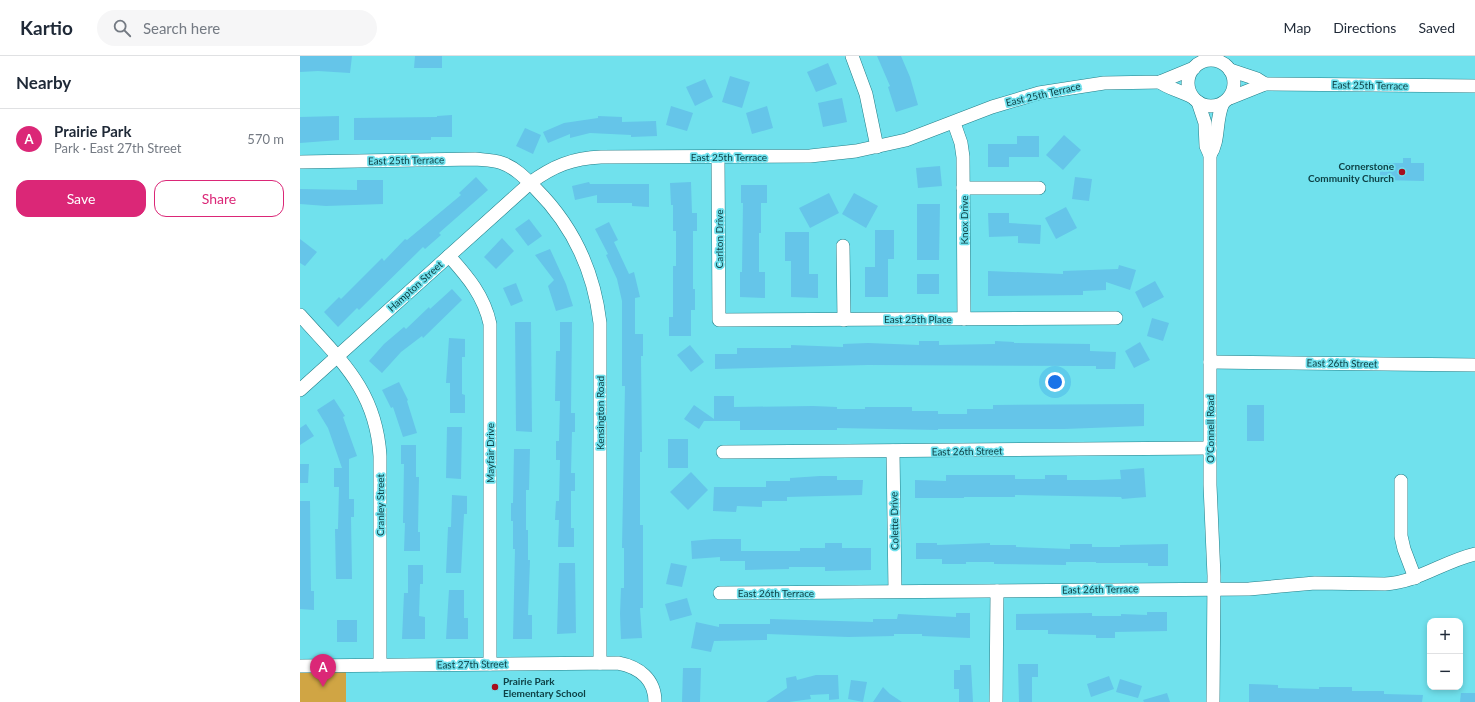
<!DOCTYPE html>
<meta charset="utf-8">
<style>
body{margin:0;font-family:Lato,sans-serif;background:#f6f6f7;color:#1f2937}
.controls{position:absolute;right:12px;bottom:12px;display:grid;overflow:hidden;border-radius:8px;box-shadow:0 2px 6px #0003}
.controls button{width:36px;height:36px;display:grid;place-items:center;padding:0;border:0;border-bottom:1px solid #e0e1e3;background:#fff;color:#1f2937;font:20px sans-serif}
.you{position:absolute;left:755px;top:326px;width:14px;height:14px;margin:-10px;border:3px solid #fff;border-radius:50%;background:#1a73e8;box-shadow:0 0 0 6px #1a73e833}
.badge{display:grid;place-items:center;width:26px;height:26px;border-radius:50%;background:#db2777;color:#fff;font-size:13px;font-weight:700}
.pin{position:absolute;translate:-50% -33px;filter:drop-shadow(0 1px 2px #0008)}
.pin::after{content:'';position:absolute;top:21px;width:14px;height:12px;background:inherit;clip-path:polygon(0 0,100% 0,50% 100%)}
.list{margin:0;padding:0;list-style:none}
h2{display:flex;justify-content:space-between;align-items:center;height:52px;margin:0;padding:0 16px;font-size:17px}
h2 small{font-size:13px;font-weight:400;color:#747a83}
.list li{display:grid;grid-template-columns:26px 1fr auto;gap:12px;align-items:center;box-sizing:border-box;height:60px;padding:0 16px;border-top:1px solid #e0e1e3}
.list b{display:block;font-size:15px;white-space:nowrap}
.list p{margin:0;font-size:13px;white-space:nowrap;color:#747a83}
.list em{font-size:13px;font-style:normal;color:#747a83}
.actions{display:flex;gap:8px;padding:12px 16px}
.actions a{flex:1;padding:9px 0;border:1px solid #db2777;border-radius:12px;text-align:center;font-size:14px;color:#db2777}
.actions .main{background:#db2777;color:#fff}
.icon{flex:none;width:22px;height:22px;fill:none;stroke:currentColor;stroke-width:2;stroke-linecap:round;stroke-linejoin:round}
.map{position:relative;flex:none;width:1175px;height:646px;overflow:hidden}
header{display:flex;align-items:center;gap:24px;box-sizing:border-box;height:56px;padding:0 20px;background:#fff;border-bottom:1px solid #e0e1e3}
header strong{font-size:19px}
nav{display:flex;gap:22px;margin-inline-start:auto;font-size:14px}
.search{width:280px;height:36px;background:#f6f6f7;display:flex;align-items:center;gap:10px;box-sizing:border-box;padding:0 14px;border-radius:22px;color:#747a83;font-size:15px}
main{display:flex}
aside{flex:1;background:#fff}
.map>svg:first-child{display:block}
</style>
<header>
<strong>Kartio</strong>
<div class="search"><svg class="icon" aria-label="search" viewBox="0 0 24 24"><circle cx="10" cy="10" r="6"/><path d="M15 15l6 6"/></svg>Search here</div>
<nav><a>Map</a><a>Directions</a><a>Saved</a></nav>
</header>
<main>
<aside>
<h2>Nearby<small></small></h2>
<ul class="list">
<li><span class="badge">A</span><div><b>Prairie Park</b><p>Park · East 27th Street</p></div><em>570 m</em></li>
</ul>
<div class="actions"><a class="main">Save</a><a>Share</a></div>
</aside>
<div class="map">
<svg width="1175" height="646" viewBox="0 0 1175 646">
<rect width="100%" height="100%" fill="#70e1ed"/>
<path fill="#d0a544" d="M46 609V646H0V610Z"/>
<g fill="#65c5e9">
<path d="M0 0H52L50 17 18 15 0 16Z"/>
<path d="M115 0H142V12H114Z"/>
<path d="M577 0H601L610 21 618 49 596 56 588 31 590 30Z"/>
<path d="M528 7 537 28 516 36 507 16Z"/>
<path d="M430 20 450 26 442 52 422 46Z"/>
<path d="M405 23 413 41 395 50 386 31Z"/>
<path d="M542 42 547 66 523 71 518 47Z"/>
<path d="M371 50 393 57 387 75 366 69Z"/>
<path d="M467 50 473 72 452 78 446 57Z"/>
<path d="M152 59V81H131V84H54V62L137 61V60Z"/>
<path d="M39 60V84L0 87V61Z"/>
<path d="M298 60 322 61V66L356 65 357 80 331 81V79L290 77 270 82V78L248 87 243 76 264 67 298 62Z"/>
<path d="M225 72 241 79 233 98 216 90Z"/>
<path d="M764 79 781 94 763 114 746 99Z"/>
<path d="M717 80H739V101H709V111H688V88H717Z"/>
<path d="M1103 102H1111V107H1124V125L1080 124V107H1103Z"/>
<path d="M640 110 642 130 618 132 616 112Z"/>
<path d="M176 121 188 134 139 177 141 179 125 193 123 191 59 254 57 252 38 271 24 256 39 241 41 243 82 202 84 205 105 183 107 184 161 139 159 137Z"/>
<path d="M775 121 792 123 789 145 772 143Z"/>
<path d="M57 124H83V148L26 150 0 148V133L57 134Z"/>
<path d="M289 126 290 128H349V151L332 150V147H297V139L275 144 272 130Z"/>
<path d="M391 126 392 157H397V175H393V233H395V254H391V280H369V261H373V210H376V175H373V149H371L370 127Z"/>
<path d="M441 129H467V147H461V177H459V216H465V242L440 241V216H442L443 147H441Z"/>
<path d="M529 137 539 157 510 172 499 152Z"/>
<path d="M554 137 578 150 566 172 542 158Z"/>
<path d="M617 148H640L639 204H617Z"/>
<path d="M766 151 777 172 756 183 745 162Z"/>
<path d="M688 157H709V167L741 169 740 188 718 187V180L689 181Z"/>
<path d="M229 163 242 180 228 190 215 173Z"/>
<path d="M309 166 318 184 314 186 329 218 334 216 340 241 335 242V278H343V300H341L342 396H340V469H343V552H340L342 582 321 583 320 558 321 532H324V492H322L325 330H322V245L317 223 306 199 308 198 295 173Z"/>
<path d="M575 174H594V203H588V241H565V211H575Z"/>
<path d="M485 176H509V218H518V242L491 241V205H485Z"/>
<path d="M202 182 214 195 196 213 184 201Z"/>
<path d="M0 183 17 196 5 210 0 207Z"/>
<path d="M250 193 266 228 273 250 256 255 248 230 254 224 235 199Z"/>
<path d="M819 209 836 214 830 234 806 226V234L783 235V239L688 240V215L763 218V215L818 213Z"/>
<rect x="617" y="218" width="22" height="20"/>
<path d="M855 225 864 241 843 252 835 236Z"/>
<path d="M216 227 223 245 211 250 203 232Z"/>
<path d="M152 233 162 244 123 282 122 280 101 296 82 317 69 305 84 288 104 271 106 273 129 251 130 253Z"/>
<path d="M852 262 869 267 863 285 847 280Z"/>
<path d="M215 266H231L232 376 216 375Z"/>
<path d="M260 266H272L271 357H275V376H272L271 417H275V435H271V472H274V491H258L259 464H255L256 445H259L260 404H256V385H259L260 345H255L256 295H260Z"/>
<path d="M149 282 165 283V301H162V338L165 339V357H150V327H146Z"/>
<path d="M619 285H639V289L695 288V285L714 286V287L790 288V295L816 296 815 313H796V310L568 309 415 313V298H437V292H491V289L543 291V288L568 287 619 289Z"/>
<path d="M840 286 850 304 834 312 825 295Z"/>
<path d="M390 289 404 306 391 316 377 299Z"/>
<path d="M99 326 108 344 107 345 117 377 103 381 93 351 91 352 82 334Z"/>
<path d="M414 340H434V351L513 350 537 351V353H565V351H612V355H638V358H667V353H693V349L844 348V370L764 373H638V374L537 372V374H440V365H404L399 373 384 363 394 349 414 363Z"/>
<path d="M34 343 45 360 43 361 57 400 49 403V443H54V461H51L52 523H36L35 473H38L39 431H34V412H42L28 372 17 354Z"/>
<rect x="947" y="349" width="17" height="36"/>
<path d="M6 368 14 380 0 389V372Z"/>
<path d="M147 371H162L161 423 146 422Z"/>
<rect x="368" y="383" width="20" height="29"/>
<path d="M101 389H116V421H119L118 476H120V495H104L105 467H103L104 408H101Z"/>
<path d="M214 393H230L229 434H226V474H228V504H230L228 559H232V583H213L215 493H213V465H211V447H213Z"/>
<path d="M0 408H9L8 427H0Z"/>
<path d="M844 412 846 441 822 443 821 441 715 439V441H664V442H615V424L646 425V419H715V423H745V419H767V424H796L821 423 820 414Z"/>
<path d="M391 416 408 434 388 454 370 436Z"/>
<path d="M520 420H537V424H563L562 439 487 441V445H462V451L437 450 436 456 413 455 414 431H466V425H490V422Z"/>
<path d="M152 439 167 440V458H164L161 517H146L148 471H151Z"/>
<path d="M0 445H10L11 535H14V554L0 553Z"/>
<path d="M413 483H441V495H500V492H525V487H542V492H571V514L525 515V511H489V513L445 514V505H420V501L392 503 391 485Z"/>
<path d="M616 487H637V489L690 487V489H716V491L770 493V488H792V491H820V489L868 488V510H848V507H796V506H766V509L694 508V506H666V508H642V503H616Z"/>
<path d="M259 507H275L276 577 257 578Z"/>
<path d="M371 507 387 510 382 531 366 528Z"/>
<path d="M108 509H123V528H120L119 560 125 561V583H102L104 537H108Z"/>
<path d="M149 534H164V562H168V583H146Z"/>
<path d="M387 542 392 559 370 565 365 548Z"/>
<path d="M847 556H867V575L815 576V582H796V579L748 578V574H716V558L792 557V560H821V558L847 559Z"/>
<path d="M656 557H670V582L622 580V578H594V580L548 581 467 578V584L414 585 411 596 391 592 396 566 419 571V568H470V563L573 566V563H597L598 558 656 561Z"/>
<rect x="37" y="564" width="20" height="22"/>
<path d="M718 608H738V621H732V646H719Z"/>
<path d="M660 609H671L673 646H659V633H654V614H660Z"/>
<path d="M383 612H401L400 646H382Z"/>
<path d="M516 619H538L539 643 529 644V638L510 639 511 643 489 646H466L487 632 486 622 496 620 497 624Z"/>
<path d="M809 620 814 633 791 641 787 628Z"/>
<path d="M820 623 842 630 838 642 816 636Z"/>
<path d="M551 624 567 626 563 646 548 643Z"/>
<path d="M949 628 978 629V632L1019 633V631H1052V635H1084V638L1123 639 1122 646H949Z"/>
<path d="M583 631 590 638 602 646H573Z"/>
<path d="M867 637 870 646H844L843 644Z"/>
<path d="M1161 637H1175V646H1160Z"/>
</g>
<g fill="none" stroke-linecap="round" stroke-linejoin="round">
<defs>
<g id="minor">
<path d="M552 0 566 38 577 91"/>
<circle cx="911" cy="27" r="23"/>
<path d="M930 14 957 23 965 28"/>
<path d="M860 26C869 33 882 35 892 41"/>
<path d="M930 42 965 28 1175 30"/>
<path d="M898 46 905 67 906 90 910 99V429L914 520 913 646"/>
<path d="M654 67 661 87 663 101 664 263"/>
<path d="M910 99C920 84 915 64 923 47"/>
<path d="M418 101 419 264 816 262"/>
<path d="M0 106 175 103C184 104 194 104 202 107 216 112 226 123 236 133 273 170 294 215 300 267V607"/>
<path d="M663 132H739"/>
<path d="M543 190 544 264"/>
<path d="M149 200C168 221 184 240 190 268V608"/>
<path d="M0 259C41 305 76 334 80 400V609"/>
<path d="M910 306 1175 309"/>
<path d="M0 334 230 127C253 110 273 102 301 101L510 100 556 95 606 84 692 51 739 37 804 27 860 26 894 12"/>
<path d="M593 395 595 535"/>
<path d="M423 396 910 392"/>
<path d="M1101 425V480L1104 493 1115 522"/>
<path d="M420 537 949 533 1015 527 1085 528C1118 526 1144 505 1175 498"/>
<path d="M0 610 318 607C339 611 355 623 355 646"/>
<path d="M696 646 697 535"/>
</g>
</defs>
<use href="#minor" stroke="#237e87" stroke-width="14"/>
<use href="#minor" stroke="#fff" stroke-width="13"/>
</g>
<g fill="#a60e1e" stroke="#70e1ed" stroke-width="1.5">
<circle cx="1102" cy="116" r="4"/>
<circle cx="195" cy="631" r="4"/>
</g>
<g text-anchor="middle" stroke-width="3.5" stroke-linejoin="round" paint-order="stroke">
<g font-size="10" fill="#0e4146" stroke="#70e1ed">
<text transform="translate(1070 29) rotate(1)" y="4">East 25th Terrace</text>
<text transform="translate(743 38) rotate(-13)" y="4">East 25th Terrace</text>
<text x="429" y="105">East 25th Terrace</text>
<text transform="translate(106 104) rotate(-1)" y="4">East 25th Terrace</text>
<text transform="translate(664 164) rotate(-90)" y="4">Knox Drive</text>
<text transform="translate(419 183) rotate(-90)" y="4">Carlton Drive</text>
<text transform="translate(115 230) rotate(-42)" y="4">Hampton Street</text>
<text x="618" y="267">East 25th Place</text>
<text transform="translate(1042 307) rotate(1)" y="4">East 26th Street</text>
<text transform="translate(300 357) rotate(-90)" y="4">Kensington Road</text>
<text transform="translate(910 373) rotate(-90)" y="4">O'Connell Road</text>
<text transform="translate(667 395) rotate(-1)" y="4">East 26th Street</text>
<text transform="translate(190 397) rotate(-90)" y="4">Mayfair Drive</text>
<text transform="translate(80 449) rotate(-90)" y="4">Cranley Street</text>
<text transform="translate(594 465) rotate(-91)" y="4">Colette Drive</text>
<text transform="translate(800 533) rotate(-1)" y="4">East 26th Terrace</text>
<text x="476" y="541">East 26th Terrace</text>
<text transform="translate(172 608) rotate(-1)" y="4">East 27th Street</text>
</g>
<g font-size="10" font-weight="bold" fill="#0e4146" stroke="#70e1ed" text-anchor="end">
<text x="1094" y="114">Cornerstone<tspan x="1094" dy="12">Community Church</tspan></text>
<text x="203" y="629" text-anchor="start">Prairie Park<tspan x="203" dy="12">Elementary School</tspan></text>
</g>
</g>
</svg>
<div class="controls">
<button>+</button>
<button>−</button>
</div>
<div class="you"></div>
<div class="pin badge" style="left:23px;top:631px">A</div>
</div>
</main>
